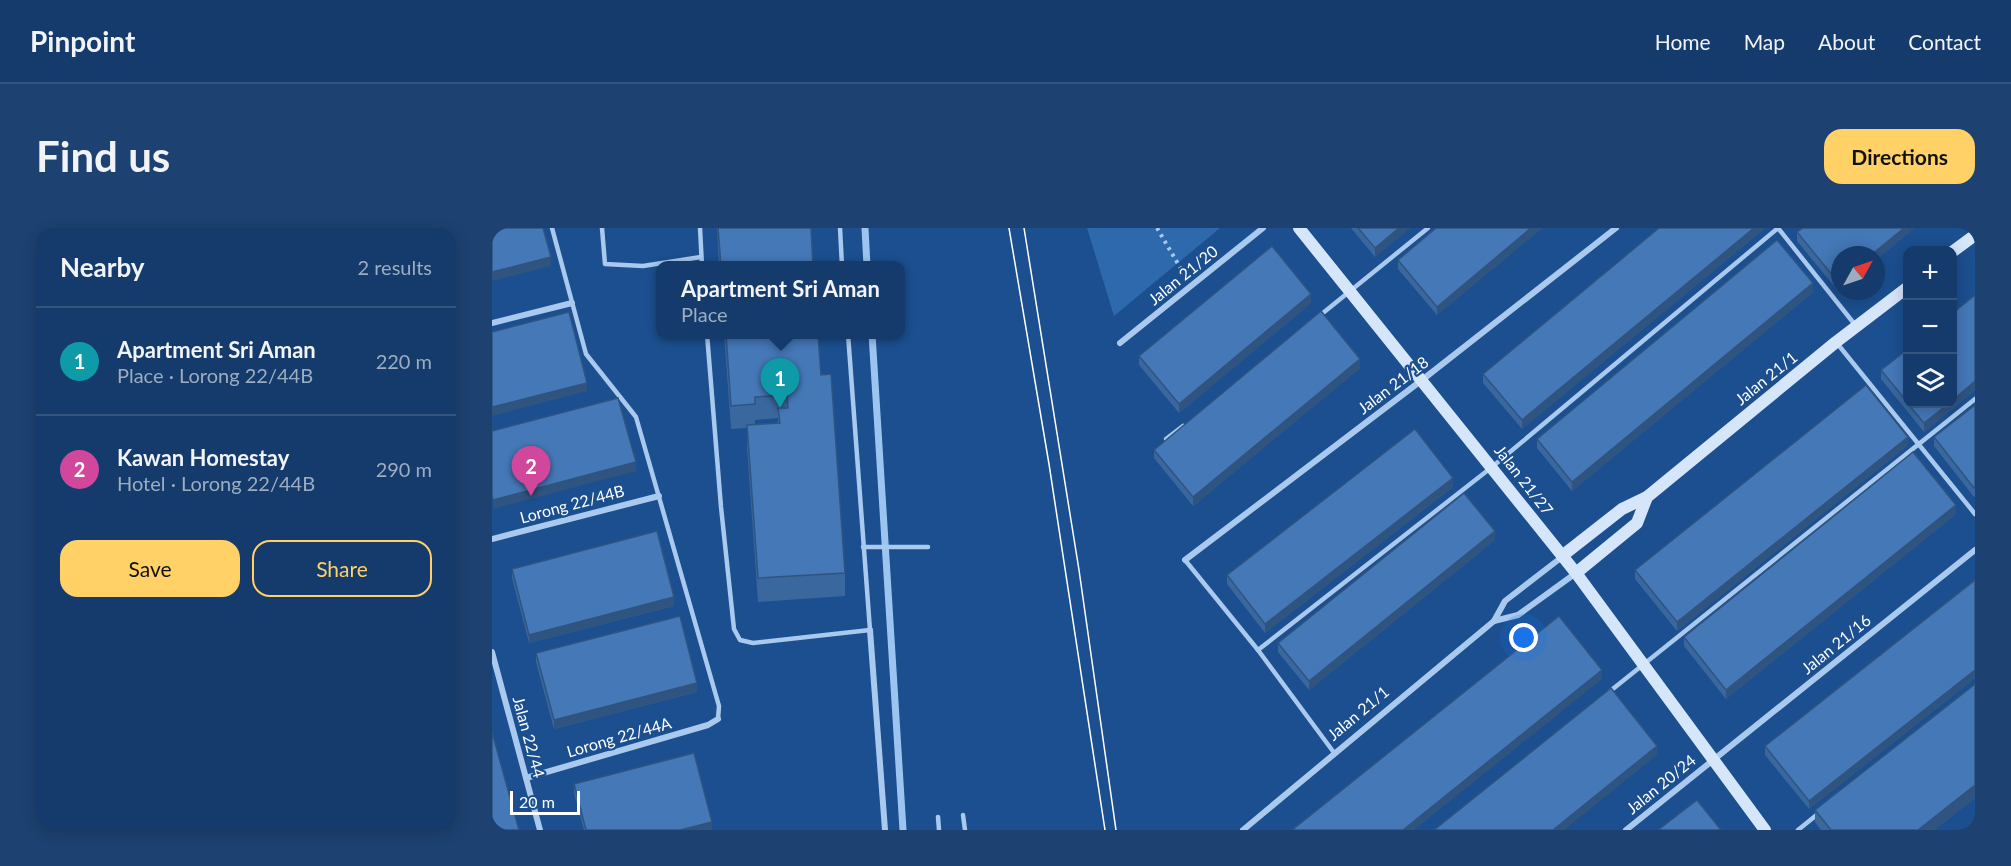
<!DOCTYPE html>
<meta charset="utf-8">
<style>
body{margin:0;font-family:Lato,sans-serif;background:#1d4271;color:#f1f3f6}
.controls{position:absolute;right:18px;top:18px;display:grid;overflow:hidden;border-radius:12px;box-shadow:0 3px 15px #0003}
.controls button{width:54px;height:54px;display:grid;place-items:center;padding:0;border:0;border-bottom:2px solid #33557e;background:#143b6b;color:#f1f3f6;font:30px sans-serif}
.compass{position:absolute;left:1339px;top:18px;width:54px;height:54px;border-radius:50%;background:#143b6b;box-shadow:0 3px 15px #0003;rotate:50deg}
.scale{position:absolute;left:18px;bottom:15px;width:70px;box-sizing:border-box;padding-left:6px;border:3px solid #fff;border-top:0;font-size:16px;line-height:21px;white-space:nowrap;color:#fff;-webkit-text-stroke:4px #1b4f8f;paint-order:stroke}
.you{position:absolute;left:1032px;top:410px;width:21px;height:21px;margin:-15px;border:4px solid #fff;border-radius:50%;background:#1a73e8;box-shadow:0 0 0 9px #1a73e833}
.badge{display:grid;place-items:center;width:39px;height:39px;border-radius:50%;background:#ffd166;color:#fff;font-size:20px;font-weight:700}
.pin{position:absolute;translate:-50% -50px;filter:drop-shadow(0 2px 3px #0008)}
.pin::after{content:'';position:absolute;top:32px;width:21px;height:18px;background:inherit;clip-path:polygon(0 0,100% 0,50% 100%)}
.popup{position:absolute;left:164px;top:33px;width:249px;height:78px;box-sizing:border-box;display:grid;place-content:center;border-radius:12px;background:#143b6b;filter:drop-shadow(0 2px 4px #0005);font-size:20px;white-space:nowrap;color:#9dadc1}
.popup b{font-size:22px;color:#f1f3f6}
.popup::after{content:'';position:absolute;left:50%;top:100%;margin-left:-12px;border:12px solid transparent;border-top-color:#143b6b}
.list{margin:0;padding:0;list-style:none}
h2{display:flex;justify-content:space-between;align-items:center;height:78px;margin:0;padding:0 24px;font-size:26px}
h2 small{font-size:20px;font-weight:400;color:#9dadc1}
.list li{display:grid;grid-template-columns:39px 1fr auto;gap:18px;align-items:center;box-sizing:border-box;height:108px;padding:0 24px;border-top:2px solid #33557e}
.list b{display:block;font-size:22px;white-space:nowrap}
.list p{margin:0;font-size:20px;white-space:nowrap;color:#9dadc1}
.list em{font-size:20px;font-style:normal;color:#9dadc1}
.actions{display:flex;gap:12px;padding:18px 24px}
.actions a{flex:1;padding:14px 0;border:2px solid #ffd166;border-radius:18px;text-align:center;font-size:21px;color:#ffd166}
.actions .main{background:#ffd166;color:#111}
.icon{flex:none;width:33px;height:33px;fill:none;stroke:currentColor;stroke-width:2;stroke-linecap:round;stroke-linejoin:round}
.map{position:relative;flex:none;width:1483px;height:602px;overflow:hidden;border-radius:18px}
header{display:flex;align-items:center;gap:36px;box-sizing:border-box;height:84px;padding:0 30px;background:#143b6b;border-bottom:2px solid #33557e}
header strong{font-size:28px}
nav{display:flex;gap:33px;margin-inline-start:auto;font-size:21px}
.intro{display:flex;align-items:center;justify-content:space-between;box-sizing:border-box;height:144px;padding:0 36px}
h1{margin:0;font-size:42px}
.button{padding:15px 27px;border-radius:18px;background:#ffd166;color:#111;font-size:21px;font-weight:700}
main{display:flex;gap:36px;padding:0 36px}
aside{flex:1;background:#143b6b;border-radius:18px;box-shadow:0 3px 15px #0003}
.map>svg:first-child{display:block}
</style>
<header>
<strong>Pinpoint</strong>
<nav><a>Home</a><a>Map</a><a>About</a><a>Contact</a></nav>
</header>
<div class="intro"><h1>Find us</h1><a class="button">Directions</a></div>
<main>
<aside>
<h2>Nearby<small>2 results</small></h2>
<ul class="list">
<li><span class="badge" style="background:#0f9aa8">1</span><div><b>Apartment Sri Aman</b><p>Place · Lorong 22/44B</p></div><em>220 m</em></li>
<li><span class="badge" style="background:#d1479c">2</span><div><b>Kawan Homestay</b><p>Hotel · Lorong 22/44B</p></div><em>290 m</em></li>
</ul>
<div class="actions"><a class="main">Save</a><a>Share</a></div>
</aside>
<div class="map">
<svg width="1483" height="602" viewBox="0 0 1483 602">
<rect width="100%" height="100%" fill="#1b4f8f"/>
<path fill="#2e69ad" d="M595 0H728L622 88Z"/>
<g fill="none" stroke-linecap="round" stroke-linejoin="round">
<g stroke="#9cc4f0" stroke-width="7">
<path d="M373 0 375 38"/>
<path d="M380 106 411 602"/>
</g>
<path stroke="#a9c9ee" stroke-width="4" stroke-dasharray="3 4.5" stroke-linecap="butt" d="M665 0 692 46"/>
<g stroke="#a9c9ee" stroke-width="4.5">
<path d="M60 0 94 126 144 189 227 478 226 491"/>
<path d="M110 0 113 36 151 38 209 29"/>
<path d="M208 0 210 38"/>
<path d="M348 0 350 38"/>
<path d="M1286 0 1364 98"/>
<path d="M826 89 936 0"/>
<path d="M215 106 229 279 242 401 248 412 261 415 378 402 356 106"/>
<path d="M1344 114 1483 286"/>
<path d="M674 211 691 198"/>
<path d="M371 319H436"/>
<path d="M693 332 766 422 843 526"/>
<path d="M766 422 1000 239 1286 0"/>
<path d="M1117 464 1483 171"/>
<path d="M471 587 473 602"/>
<path d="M446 589 447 602"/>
<path d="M1306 602 1327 585"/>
</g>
<g stroke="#a9c9ee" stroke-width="6">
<path d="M0 95 80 75"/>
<path d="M628 115 771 0"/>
<path d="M0 311 167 268"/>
<path d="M693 332 930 152 1124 0"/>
<path d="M1002 393 1026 387 1084 345"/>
<path d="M378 402 393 602"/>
<path d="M0 424 48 602"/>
<path d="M34 550 216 497 226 491"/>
<path d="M751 602 1002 393 1013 373 1070 329"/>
<path d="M1134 602 1483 322"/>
</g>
<g stroke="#d6e6fa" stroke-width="12">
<path d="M807 0 1084 345 1273 602"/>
<path d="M1460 24 1483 7"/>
<path d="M1070 328 1130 281 1155 269 1344 114 1416 59"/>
<path d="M1084 345 1145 295 1155 269"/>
</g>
<g stroke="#fff" stroke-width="1.5">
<path d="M517 0 557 236 613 602"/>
<path d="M532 0 587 342 624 602"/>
</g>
</g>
<g fill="#3a679d" fill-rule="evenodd">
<path d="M225 0H319L321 38H227Z"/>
<path d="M859 0H918L883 29Z"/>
<path d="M1050 0 945 87 906 41V32Z"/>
<path d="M1272 0V1L1030 201 991 155V146Z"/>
<path d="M1422 0 1384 32V27H1348V62L1346 63 1305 13V4Z"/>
<path d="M1321 64 1080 263 1045 220V211Z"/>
<path d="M1483 67V162L1432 204 1389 151V142L1416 121V176H1461Z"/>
<path d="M819 75 687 185 647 137V128Z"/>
<path d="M232 106H326L329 147 353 345V368L266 374 255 220V200L239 201ZM286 190V195L263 196V192Z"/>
<path d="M868 140 701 278 662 230V222Z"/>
<path d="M1483 177V268L1482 269 1442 218V209Z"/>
<path d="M1416 217 1185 403 1143 351V342Z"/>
<path d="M961 259 773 405 735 356V347Z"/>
<path d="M1464 286 1234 471 1192 418V409Z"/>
<path d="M1003 312 817 462 786 424V415Z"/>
<path d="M20 341 182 378 37 415 20 350Z"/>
<path d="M1483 352V450L1317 581 1273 527V518Z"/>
<path d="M44 425 205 464 62 501 44 434Z"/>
<path d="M1483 456V570L1442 602H1329L1323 594V582Z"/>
<path d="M82 556 220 602H92L82 565Z"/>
</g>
<g fill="#305480">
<path d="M907 0H918L883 29V20Z"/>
<path d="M1039 0H1050L945 87V79Z"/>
<path d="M1262 0H1272V1L1030 201V192Z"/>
<path d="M1412 0H1422L1384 32V27H1379Z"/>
<path d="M59 29V38L0 53V44Z"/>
<path d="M1348 53V62L1346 63V54Z"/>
<path d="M1321 55V64L1080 263V254Z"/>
<path d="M819 66V75L687 185V176Z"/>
<path d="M868 131V140L701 278V269Z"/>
<path d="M1483 153V162L1432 204V195L1456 176H1461V172Z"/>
<path d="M95 155V163L0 188V179Z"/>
<path d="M1416 209V217L1185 403V394Z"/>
<path d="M144 234V243L1 281V272Z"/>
<path d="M961 250V259L773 405V396Z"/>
<path d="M1464 277V286L1234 471V462Z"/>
<path d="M1003 303V312L817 462V453Z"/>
<path d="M182 369V378L37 415V407Z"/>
<path d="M1110 442V451L922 602H911Z"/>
<path d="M1483 442V450L1317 581V573Z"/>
<path d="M205 455V464L62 501V492Z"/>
<path d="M1165 518V527L1072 602H1061Z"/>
<path d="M1483 557V570L1442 602H1426Z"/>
<path d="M220 594V602H188Z"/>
</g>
<g fill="#4478b7" stroke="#305480" stroke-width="1.5">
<path d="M0 0H51L59 29 0 44Z"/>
<path d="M226 0H319L321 38H229Z"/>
<path d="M866 0H907L883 20Z"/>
<path d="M944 0H1039L945 79 906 32Z"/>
<path d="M1167 0H1262L1030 192 991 146Z"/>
<path d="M1311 0H1412L1379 27H1348V53L1346 54 1305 4Z"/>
<path d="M1285 12 1321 55 1080 254 1045 211Z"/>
<path d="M780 18 819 66 687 176 647 128Z"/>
<path d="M1483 67V153L1461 172V85Z"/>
<path d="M829 83 868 131 701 269 662 222Z"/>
<path d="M77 84 95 155 0 179V104Z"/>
<path d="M234 106H326L329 147 339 146 353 345 266 350 255 197 288 195 286 180H296L295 167 263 169V176L239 178Z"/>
<path d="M1416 121V175L1389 142Z"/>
<path d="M1374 157 1416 209 1185 394 1143 342Z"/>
<path d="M126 170 144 234 1 272 0 266V203Z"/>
<path d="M1416 176H1456L1432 195Z"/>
<path d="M1483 177V259L1482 260 1442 209Z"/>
<path d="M923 201 961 250 773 396 735 347Z"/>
<path d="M1421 224 1464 277 1234 462 1192 409Z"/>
<path d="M972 265 1003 303 817 453 786 415Z"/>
<path d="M165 303 182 369 37 407 20 341Z"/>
<path d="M1483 352V442L1317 573 1273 518Z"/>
<path d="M188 388 205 455 62 492 44 425Z"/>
<path d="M1067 388 1110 442 911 602H800Z"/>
<path d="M1483 456V557L1426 602H1339L1323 582Z"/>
<path d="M1119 460 1165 518 1061 602H942Z"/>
<path d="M0 504 27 602H0Z"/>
<path d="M202 525 220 594 188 602H94L82 556Z"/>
<path d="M1205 572 1229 602H1166Z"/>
</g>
<g text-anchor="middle" stroke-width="4.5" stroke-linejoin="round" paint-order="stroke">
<g font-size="16" fill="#fff" stroke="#1b4f8f">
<text transform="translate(691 47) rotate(-39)" y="6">Jalan 21/20</text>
<text transform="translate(1274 150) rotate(-39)" y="6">Jalan 21/1</text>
<text transform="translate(901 157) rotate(-37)" y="6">Jalan 21/18</text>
<text transform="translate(1032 252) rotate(52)" y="6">Jalan 21/27</text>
<text transform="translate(80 276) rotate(-15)" y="6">Lorong 22/44B</text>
<text transform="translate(1344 416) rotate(-39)" y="6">Jalan 21/16</text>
<text transform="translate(866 485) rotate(-40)" y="6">Jalan 21/1</text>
<text transform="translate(37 509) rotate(75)" y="6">Jalan 22/44</text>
<text transform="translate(127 509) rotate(-16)" y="6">Lorong 22/44A</text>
<text transform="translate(1169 556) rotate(-39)" y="6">Jalan 20/24</text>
</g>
</g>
</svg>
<div class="controls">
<button>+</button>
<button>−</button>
<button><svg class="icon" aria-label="layers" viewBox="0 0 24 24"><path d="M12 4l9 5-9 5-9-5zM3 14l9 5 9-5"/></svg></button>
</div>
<svg class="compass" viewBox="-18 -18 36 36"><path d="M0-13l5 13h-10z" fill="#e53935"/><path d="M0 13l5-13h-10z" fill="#9dadc1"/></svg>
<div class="scale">20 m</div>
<div class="you"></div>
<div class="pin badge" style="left:288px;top:180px;background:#0f9aa8">1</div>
<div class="popup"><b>Apartment Sri Aman</b>Place</div>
<div class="pin badge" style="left:39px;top:268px;background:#d1479c">2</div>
</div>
</main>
